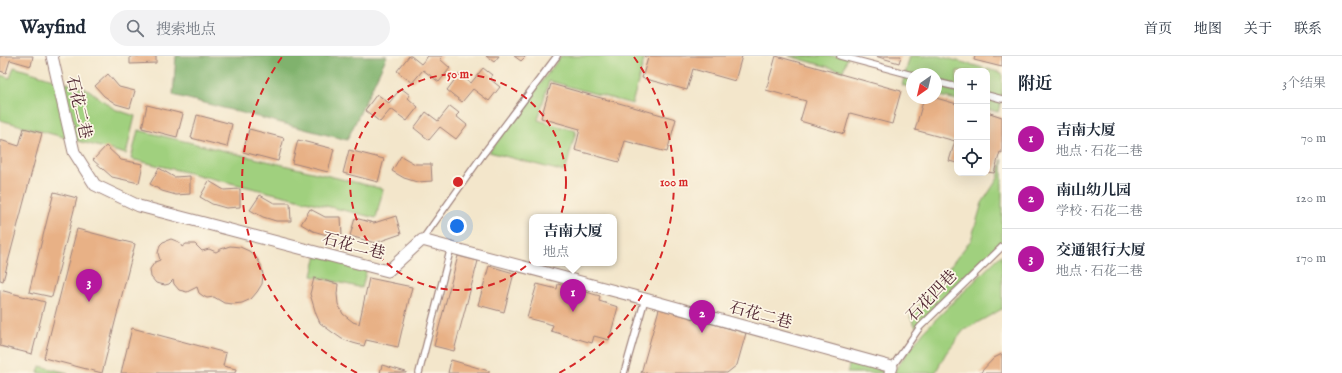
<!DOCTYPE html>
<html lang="zh">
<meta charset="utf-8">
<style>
body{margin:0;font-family:"IM FELL English","Noto Serif SC",serif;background:#f2f2f3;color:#1f2937}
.controls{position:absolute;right:12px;top:12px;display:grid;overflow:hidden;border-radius:8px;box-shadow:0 4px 16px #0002}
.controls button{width:36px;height:36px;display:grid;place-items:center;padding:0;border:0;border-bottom:1px solid #e0e1e3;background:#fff;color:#1f2937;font:20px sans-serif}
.compass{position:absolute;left:906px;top:12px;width:36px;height:36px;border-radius:50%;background:#fff;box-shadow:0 4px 16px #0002;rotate:214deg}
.you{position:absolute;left:457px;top:170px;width:14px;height:14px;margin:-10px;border:3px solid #fff;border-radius:50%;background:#1a73e8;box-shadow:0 0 0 6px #1a73e833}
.badge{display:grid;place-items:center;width:26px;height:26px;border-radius:50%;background:#b5179e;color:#fff;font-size:13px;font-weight:700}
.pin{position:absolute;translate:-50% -33px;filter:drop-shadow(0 1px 2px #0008)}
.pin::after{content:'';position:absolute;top:21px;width:14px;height:12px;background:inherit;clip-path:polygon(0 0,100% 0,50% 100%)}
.popup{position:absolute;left:529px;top:158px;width:88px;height:52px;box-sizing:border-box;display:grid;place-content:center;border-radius:8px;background:#fff;filter:drop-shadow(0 1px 3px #0005);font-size:13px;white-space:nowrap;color:#747a83}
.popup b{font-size:15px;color:#1f2937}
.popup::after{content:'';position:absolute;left:50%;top:100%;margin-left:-8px;border:8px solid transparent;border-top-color:#fff}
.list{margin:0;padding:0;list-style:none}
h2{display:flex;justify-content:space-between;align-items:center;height:52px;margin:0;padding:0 16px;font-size:17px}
h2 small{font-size:13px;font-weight:400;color:#747a83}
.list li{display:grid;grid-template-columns:26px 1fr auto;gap:12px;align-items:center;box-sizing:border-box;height:60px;padding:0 16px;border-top:1px solid #e0e1e3}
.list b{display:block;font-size:15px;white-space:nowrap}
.list p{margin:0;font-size:13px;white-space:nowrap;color:#747a83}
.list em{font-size:13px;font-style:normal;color:#747a83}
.icon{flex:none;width:22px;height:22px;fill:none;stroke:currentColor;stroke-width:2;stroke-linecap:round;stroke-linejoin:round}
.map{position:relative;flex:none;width:1002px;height:317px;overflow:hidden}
header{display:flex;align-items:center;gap:24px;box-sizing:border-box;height:56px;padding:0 20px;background:#fff;border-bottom:1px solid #e0e1e3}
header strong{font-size:19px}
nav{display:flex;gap:22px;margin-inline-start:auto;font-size:14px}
.search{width:280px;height:36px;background:#f2f2f3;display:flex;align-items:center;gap:10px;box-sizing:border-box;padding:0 14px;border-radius:22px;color:#747a83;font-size:15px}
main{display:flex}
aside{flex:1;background:#fff}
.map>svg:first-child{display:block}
</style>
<header>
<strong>Wayfind</strong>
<div class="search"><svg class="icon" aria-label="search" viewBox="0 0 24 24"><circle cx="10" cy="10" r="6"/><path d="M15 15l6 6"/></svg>搜索地点</div>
<nav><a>首页</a><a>地图</a><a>关于</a><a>联系</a></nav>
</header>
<main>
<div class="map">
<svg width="1002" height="317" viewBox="0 0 1002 317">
<rect width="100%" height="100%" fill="#fcf5e5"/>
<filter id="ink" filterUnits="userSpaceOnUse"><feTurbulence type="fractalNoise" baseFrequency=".025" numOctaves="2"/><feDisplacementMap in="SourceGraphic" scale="8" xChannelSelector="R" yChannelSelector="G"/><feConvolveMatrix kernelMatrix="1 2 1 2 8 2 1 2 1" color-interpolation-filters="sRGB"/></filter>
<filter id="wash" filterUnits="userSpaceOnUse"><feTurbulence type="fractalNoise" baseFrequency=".012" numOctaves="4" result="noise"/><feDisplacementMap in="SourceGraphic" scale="16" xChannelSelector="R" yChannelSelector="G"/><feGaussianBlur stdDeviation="0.9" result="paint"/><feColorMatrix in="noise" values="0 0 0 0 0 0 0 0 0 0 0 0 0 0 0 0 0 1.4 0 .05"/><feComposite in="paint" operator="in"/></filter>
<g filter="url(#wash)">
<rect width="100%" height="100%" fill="#f3e6cb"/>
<g fill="#a0d07e" stroke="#757854">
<path d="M561 0H629L644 4 632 48 549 25 538 64 576 75 565 116 489 96Z"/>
<path d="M789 0H848L843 15Z"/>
<path d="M910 0H939L1002 17V41L998 56 987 53V15H957V44L936 39V18H912V32L902 29Z"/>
<path d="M14 11 89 34 114 53 135 60 126 98 0 64V19L10 22Z"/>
<path d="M138 74 383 133 376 162 131 103Z"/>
<path d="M1002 103V184L916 271 910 261 971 184 982 147 998 122Z"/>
<path d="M1002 198V253L964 274 946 297 935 317H894L896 312 924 275Z"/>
<path d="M317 199 367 212 362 232 312 220Z"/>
<path d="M850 306 884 315 883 317H847Z"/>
<path d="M40 310 68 317H38Z"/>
</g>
<path fill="#80b26d" stroke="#65684c" d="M176 0H387L347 84 173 39Z"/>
<g id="blocks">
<g fill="#e8b186">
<path d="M0 0H33L31 10 10 4 6 17 0 15Z"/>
<path d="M130 0H156V7L130 8Z"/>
<path d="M409 0H411L421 8 428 0H443L440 3 450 12 439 26 423 14 412 27 397 15Z"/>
<path d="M486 0H499L494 6Z"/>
<path d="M514 0H526L521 5Z"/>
<path d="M644 0H742L735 25 693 13 687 34 642 22 648 2Z"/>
<path d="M776 0 901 35 892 68 850 57 844 78 800 65 806 45 766 34Z"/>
<path d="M875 0H901L899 7Z"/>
<path d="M975 0H1002V11L974 4Z"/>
<path d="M483 12 492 19 490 23 500 31 489 45 473 33 462 46 447 34 459 18 471 27Z"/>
<path d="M108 18 119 31 135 35 130 52 116 48 104 40 95 30Z"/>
<path d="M551 28 676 63 667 96 625 85 619 106 575 94 580 73 541 62Z"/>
<path d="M401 32 410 39 408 42 418 51 407 65 391 53 380 66 365 54 377 38 389 47Z"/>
<path d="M924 42H936L957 48V107L949 105 955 85 915 74Z"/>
<path d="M147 49 183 58 177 81 142 72Z"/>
<path d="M450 50 459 57 456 60 467 69 456 83 440 71 429 84 414 72 426 56 438 65Z"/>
<path d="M987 56 1002 61V97L1000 96 994 117 987 116Z"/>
<path d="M197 59 232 68 227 91 191 82Z"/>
<path d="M24 72 42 77 3 225 0 224V84L19 90Z"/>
<path d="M249 73 284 82 278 105 243 96Z"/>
<path d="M298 84 334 93 328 116 292 107Z"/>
<path d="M106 90 121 104 143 108 139 127 112 121 93 104Z"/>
<path d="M349 94 384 103 378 126 343 117Z"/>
<path d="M401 100 415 108H431L432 125 417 126 404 122 392 115Z"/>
<path d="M159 112 174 121 190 120V138L176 139 162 135 150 128Z"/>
<path d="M209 125 224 134 240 133V151L226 152 212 148 200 141Z"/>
<path d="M54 136 77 142 52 241 29 236Z"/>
<path d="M260 139 274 147H290L291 165H276L263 161 250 154Z"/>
<path d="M310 153 325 161H341L342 179H327L313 175 301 168Z"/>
<path d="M396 160 401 178 375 187 350 180 355 162 374 167Z"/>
<path d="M77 173 135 188 102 317 44 302Z"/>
<path d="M171 183 179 186 182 191 186 188H195L202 195 209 193 216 196 221 193 230 190 240 191 249 195 256 201 261 209 263 219 262 228 257 236 251 243 242 247 233 248 224 247 214 241 207 242 203 240 199 237 197 231 187 236 179 234 174 228 173 224 169 228 165 229 156 227 151 221 150 213 155 206 160 204 158 197 160 189 163 186Z"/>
<path d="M458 200 478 205 454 295 434 290Z"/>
<path d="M489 210 514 217 504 256 478 249Z"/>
<path d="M314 222 338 228 337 238 338 248 343 258 353 266 359 268 369 222 412 231 398 291 366 284 364 290 353 287 342 283 332 276 320 267 316 258 310 238Z"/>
<path d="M537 228 557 233 558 228 600 240 599 245 618 251 609 284 594 280 592 287 551 275 553 269 527 262Z"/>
<path d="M0 234 45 246 32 298 0 290Z"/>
<path d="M659 253 746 277 737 309 727 317H641Z"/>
<path d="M132 272 226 297 223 310 236 313 235 317H121Z"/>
<path d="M1002 298V317H980L994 302Z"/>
<path d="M451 304 489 315V317H448Z"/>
<path d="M382 309 406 316V317H380Z"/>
</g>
</g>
</g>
<g filter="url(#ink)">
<use href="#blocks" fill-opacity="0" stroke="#9e827b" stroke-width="1"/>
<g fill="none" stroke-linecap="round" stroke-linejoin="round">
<defs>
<g id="lane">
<path d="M840 0 912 19"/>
<path d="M936 26 957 31"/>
<path d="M987 39 1002 43"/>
<path d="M422 184 484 97 557 0"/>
<path d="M892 311 920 271 1002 191"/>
<path d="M419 317 451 191"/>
<path d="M624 317 645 243"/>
</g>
<path id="street" d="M52 0 74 96 95 129 139 150 388 215 422 184 645 243 892 311 890 317"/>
</defs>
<use href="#lane" stroke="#9e827b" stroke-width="8"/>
<use href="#street" stroke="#9e827b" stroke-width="13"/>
<use href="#lane" stroke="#fff" stroke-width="5.5"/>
<use href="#street" stroke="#fff" stroke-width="11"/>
</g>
</g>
<g fill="none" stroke="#d62828" stroke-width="2" stroke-dasharray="7 5">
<circle cx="458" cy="126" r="108"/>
<path d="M357 317A216 216 0 0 1 282 1M634 1A216 216 0 0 1 559 317"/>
</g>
<g text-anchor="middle" stroke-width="3.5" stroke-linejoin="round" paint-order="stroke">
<g font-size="16" fill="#4a1f2b" stroke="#fcf5e5">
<text transform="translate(80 51) rotate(77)" y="6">石花二巷</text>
<text transform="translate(354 189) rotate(14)" y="6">石花二巷</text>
<text transform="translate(931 239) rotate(-46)" y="6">石花四巷</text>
<text transform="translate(761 258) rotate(15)" y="6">石花二巷</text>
</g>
</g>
<circle cx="458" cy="126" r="6" fill="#d62828" stroke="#fcf5e5" stroke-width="2"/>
<g font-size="12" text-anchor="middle" font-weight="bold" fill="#d62828" stroke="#fcf5e5" stroke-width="3.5" stroke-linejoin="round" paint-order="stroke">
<text x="458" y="22">50 m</text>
<text x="674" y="130">100 m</text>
</g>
</svg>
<div class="controls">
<button>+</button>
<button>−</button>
<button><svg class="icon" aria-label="locate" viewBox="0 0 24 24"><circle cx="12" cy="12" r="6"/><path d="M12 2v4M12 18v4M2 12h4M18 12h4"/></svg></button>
</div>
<svg class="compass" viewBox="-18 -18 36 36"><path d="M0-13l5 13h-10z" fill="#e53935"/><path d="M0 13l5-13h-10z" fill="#747a83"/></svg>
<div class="you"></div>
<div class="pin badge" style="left:573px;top:256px">1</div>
<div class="popup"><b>吉南大厦</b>地点</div>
<div class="pin badge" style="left:702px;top:277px">2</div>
<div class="pin badge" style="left:89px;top:246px">3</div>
</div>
<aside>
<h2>附近<small>3个结果</small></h2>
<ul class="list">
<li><span class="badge">1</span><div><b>吉南大厦</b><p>地点 · 石花二巷</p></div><em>70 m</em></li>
<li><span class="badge">2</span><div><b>南山幼儿园</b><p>学校 · 石花二巷</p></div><em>120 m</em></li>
<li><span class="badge">3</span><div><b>交通银行大厦</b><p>地点 · 石花二巷</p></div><em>170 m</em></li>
</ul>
</aside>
</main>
